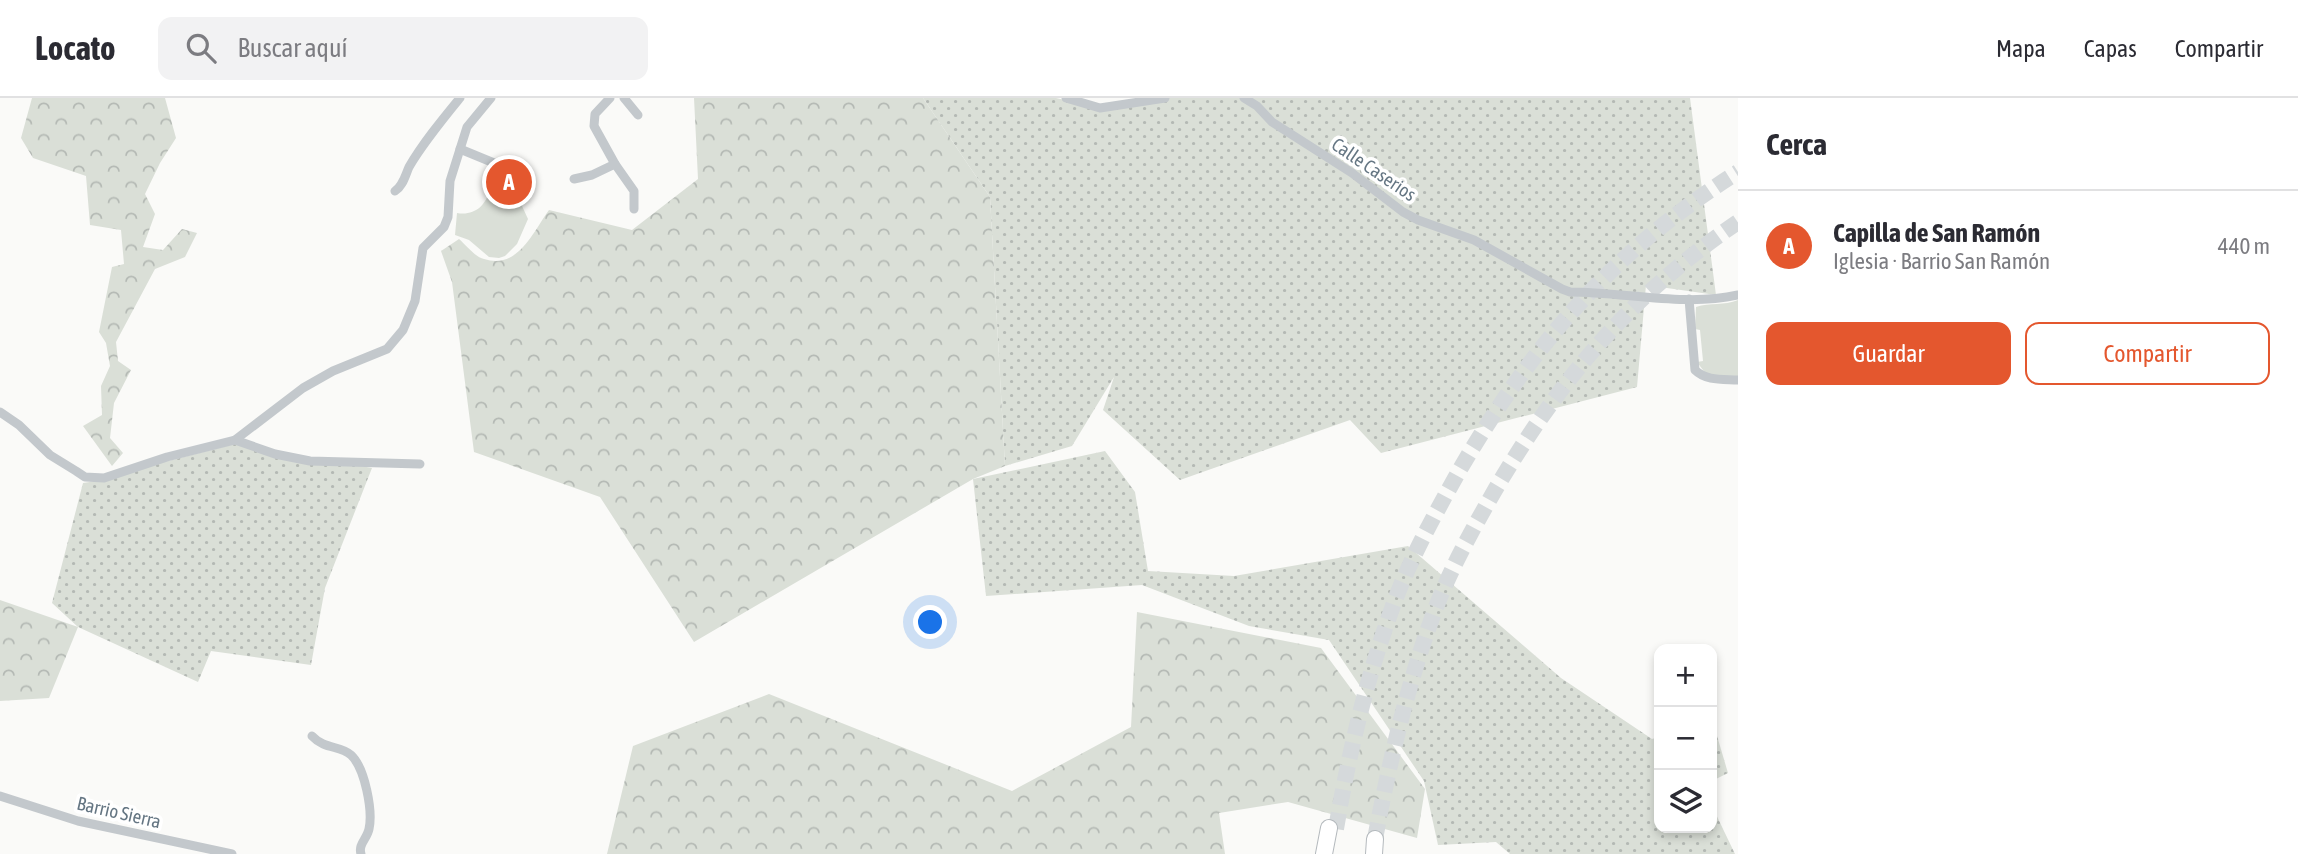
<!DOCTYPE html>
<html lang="es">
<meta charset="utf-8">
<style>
body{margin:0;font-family:"Asap Condensed",sans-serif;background:#f2f2f3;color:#2b2b33}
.controls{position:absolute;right:21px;bottom:21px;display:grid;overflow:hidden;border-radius:14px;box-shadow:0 4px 10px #0003}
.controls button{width:63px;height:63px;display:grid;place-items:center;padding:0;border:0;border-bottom:2px solid #e1e1e2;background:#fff;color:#2b2b33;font:35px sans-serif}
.you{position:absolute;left:931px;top:525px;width:24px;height:24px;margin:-18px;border:5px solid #fff;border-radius:50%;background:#1a73e8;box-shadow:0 0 0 10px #1a73e833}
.badge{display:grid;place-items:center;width:46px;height:46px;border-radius:50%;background:#e4572e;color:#fff;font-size:23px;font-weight:700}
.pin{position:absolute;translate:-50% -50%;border:4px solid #fff;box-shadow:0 2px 7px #0006}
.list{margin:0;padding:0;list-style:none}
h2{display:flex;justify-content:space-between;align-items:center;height:91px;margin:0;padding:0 28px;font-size:30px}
h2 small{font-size:23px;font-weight:400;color:#7c7c81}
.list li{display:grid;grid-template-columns:46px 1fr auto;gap:21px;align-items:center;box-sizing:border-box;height:112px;padding:0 28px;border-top:2px solid #e1e1e2}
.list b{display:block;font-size:26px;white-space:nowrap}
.list p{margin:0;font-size:23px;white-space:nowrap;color:#7c7c81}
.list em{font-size:23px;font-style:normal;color:#7c7c81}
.actions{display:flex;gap:14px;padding:21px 28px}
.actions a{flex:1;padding:16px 0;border:2px solid #e4572e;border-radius:14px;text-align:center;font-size:24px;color:#e4572e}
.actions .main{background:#e4572e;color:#fff}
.icon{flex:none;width:38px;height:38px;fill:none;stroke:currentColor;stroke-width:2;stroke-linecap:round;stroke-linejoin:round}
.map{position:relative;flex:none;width:1738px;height:756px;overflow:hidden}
header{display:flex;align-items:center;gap:42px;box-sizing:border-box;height:98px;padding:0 35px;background:#fff;border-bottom:2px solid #e1e1e2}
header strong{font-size:33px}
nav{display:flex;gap:38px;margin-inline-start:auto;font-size:24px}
.search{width:490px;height:63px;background:#f2f2f3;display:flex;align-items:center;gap:18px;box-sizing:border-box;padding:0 24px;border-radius:14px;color:#7c7c81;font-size:26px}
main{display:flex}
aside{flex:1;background:#fff}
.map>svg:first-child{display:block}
</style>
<header>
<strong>Locato</strong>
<div class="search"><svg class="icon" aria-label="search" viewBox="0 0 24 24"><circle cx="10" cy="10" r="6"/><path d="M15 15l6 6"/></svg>Buscar aquí</div>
<nav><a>Mapa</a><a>Capas</a><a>Compartir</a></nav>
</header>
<main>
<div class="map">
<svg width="1738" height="756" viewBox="0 0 1738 756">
<defs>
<pattern id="grass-dots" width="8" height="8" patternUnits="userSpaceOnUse" patternTransform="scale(1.75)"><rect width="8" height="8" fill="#dadfd7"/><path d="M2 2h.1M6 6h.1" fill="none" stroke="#b4b9b4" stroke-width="1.8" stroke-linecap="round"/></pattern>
<pattern id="forest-crowns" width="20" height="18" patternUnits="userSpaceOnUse" patternTransform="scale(1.75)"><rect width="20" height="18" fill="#dadfd7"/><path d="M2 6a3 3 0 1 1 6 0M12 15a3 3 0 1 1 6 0" fill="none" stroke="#b4b9b4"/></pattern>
</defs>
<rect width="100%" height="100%" fill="#fafaf8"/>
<g fill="url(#grass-dots)">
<path d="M923 0H1056L1100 10 1147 0H1690L1716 197 1646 187 1637 289 1381 355 1350 322 1180 382 1103 312 1114 279 1072 348 1005 368 990 99Z"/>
<path d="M234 346 372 370 325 490 311 567 211 553 198 584 78 529 52 505 83 385 115 380 141 370Z"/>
<path d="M1105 353 1135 394 1148 473 1234 478 1408 448 1561 580 1652 641 1659 639V730H1712V708L1735 756H1510L1496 744 1438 747 1424 683 1329 542 1249 528 1142 487 986 498 973 381Z"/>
<path d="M1712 621 1728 675 1712 683Z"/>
</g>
<g fill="url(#forest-crowns)">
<path d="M32 0H165L176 40 160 65 145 96 155 116 143 149 163 152 182 131 197 135 185 159 155 171 116 244 118 263 131 272 114 305 110 340 123 355 112 368 83 328 102 317 101 288 110 268 106 245 99 234 112 169 124 166 121 132 90 127 86 78 33 60 21 40Z"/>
<path d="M694 0H923L990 99 1005 368 973 381 694 544 600 399 474 354 452 184 441 153 459 141C466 147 475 159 484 161 518 172 533 134 549 112L632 132 698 81Z"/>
<path d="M0 502 78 529 49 600 0 603Z"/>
<path d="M1137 514 1321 550 1425 691 1417 740 1288 704 1219 715 1225 756H607L633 648 769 596 1012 693 1131 629Z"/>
</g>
<g fill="#dadfd7">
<path d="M490 91 517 97 528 121 517 146 505 158 499 160 489 159 469 142 455 137 457 115C474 118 486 108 490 91Z"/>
<path d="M1738 202V280L1706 276 1697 264 1703 263 1700 232 1695 231 1696 209C1710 204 1724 208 1738 202Z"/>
</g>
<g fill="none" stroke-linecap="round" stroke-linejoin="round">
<g stroke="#d5d9db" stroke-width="16" stroke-dasharray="16 8" stroke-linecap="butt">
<path d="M1336 731C1349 654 1367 578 1394 505 1411 459 1435 416 1459 373 1532 247 1614 152 1738 74"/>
<path d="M1375 741C1389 666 1406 592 1432 520 1448 475 1471 434 1495 392 1560 281 1631 197 1738 124"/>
</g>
<defs>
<g id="highway">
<path d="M1324 756 1329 730"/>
<path d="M1374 756 1375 741"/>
</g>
</defs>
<use href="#highway" stroke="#b4b9bd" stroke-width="18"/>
<g stroke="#c3c8cc" stroke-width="9">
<path d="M610 0 595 16 594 28 615 66 634 93V111"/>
<path d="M624 0 638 17"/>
<path d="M1066 0 1100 10 1165 0"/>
<path d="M1244 0 1257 8 1272 24 1352 75 1403 114 1418 122 1474 142 1562 191 1570 194C1625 194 1684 209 1738 197"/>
<path d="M460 51 494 65"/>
<path d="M574 81 592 77 615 66"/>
<path d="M395 93C403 88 405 78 409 69 423 45 442 22 460 0"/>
<path d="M1689 201 1695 272C1706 283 1723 281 1738 282"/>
<path d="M0 314 19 327 50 357 76 373 85 379 104 380 167 359 235 342 303 290 333 273 387 251 403 232 415 203 423 150 444 129 448 119 450 83 467 29 491 0"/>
<path d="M235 342 275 356 310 363 420 366"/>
<path d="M312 638C325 652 340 647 351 657 365 670 373 713 369 731 367 741 358 746 361 756"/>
<path d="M0 698 78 723 232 756"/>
</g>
<use href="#highway" stroke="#fff" stroke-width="16"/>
</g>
<g text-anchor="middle" stroke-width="7" stroke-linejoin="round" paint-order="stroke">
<g font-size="19" fill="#657683" stroke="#fff">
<text transform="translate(1374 71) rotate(34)" y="7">Calle Caserios</text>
<text transform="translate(119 714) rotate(13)" y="7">Barrio Sierra</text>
</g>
</g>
</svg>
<div class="controls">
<button>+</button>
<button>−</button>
<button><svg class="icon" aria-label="layers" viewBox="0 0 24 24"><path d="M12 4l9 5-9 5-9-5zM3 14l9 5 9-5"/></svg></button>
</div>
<div class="you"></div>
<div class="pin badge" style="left:509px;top:84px">A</div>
</div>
<aside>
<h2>Cerca<small></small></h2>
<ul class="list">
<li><span class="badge">A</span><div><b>Capilla de San Ramón</b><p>Iglesia · Barrio San Ramón</p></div><em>440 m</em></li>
</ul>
<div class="actions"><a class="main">Guardar</a><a>Compartir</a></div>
</aside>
</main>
